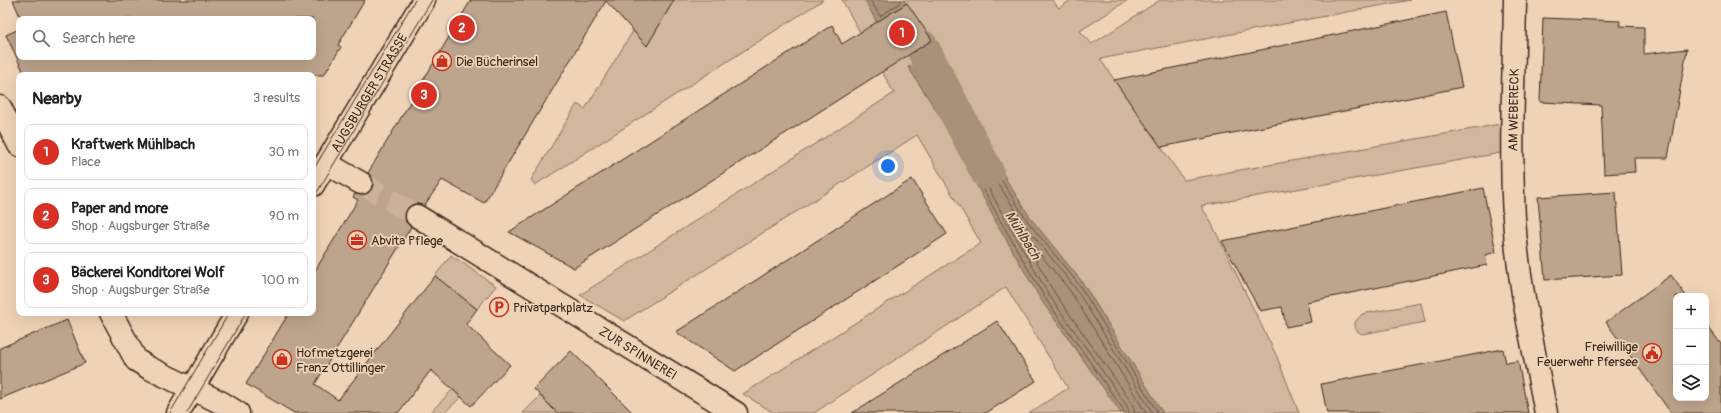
<!DOCTYPE html>
<meta charset="utf-8">
<style>
body{margin:0;font-family:Pangolin,sans-serif;background:#f6f6f6;color:#222}
.controls{position:absolute;right:12px;bottom:12px;display:grid;overflow:hidden;border-radius:8px;box-shadow:0 4px 16px #0002}
.controls button{width:36px;height:36px;display:grid;place-items:center;padding:0;border:0;border-bottom:1px solid #e0e0e0;background:#fff;color:#222;font:20px sans-serif}
.you{position:absolute;left:888px;top:166px;width:14px;height:14px;margin:-10px;border:3px solid #fff;border-radius:50%;background:#1a73e8;box-shadow:0 0 0 6px #1a73e833}
.badge{display:grid;place-items:center;width:26px;height:26px;border-radius:50%;background:#d93025;color:#fff;font-size:13px;font-weight:700}
.pin{position:absolute;translate:-50% -50%;border:2px solid #fff;box-shadow:0 1px 4px #0006}
.list{margin:0;padding:0;list-style:none}
h2{display:flex;justify-content:space-between;align-items:center;height:52px;margin:0;padding:0 16px;font-size:17px}
h2 small{font-size:13px;font-weight:400;color:#767676}
.list li{display:grid;grid-template-columns:26px 1fr auto;gap:12px;align-items:center;box-sizing:border-box;height:56px;margin:0 8px 8px;padding:0 8px;border:1px solid #e0e0e0;border-radius:8px}
.list b{display:block;font-size:15px;white-space:nowrap}
.list p{margin:0;font-size:13px;white-space:nowrap;color:#767676}
.list em{font-size:13px;font-style:normal;color:#767676}
.icon{flex:none;width:22px;height:22px;fill:none;stroke:currentColor;stroke-width:2;stroke-linecap:round;stroke-linejoin:round}
.map{position:relative;flex:none;width:1721px;height:413px;overflow:hidden}
.search{position:absolute;background:#fff;box-shadow:0 4px 16px #0002;left:16px;top:16px;width:300px;height:44px;display:flex;align-items:center;gap:10px;box-sizing:border-box;padding:0 14px;border-radius:8px;color:#767676;font-size:15px}
.panel{position:absolute;background:#fff;box-shadow:0 4px 16px #0002;left:16px;top:72px;width:300px;height:244px;border-radius:8px}
.map>svg:first-child{display:block}
</style>
<div class="map">
<svg width="1721" height="413" viewBox="0 0 1721 413">
<rect width="100%" height="100%" fill="#efd3b6"/>
<filter id="ink" filterUnits="userSpaceOnUse"><feTurbulence type="fractalNoise" baseFrequency=".025" numOctaves="2"/><feDisplacementMap in="SourceGraphic" scale="8" xChannelSelector="R" yChannelSelector="G"/><feConvolveMatrix kernelMatrix="1 2 1 2 8 2 1 2 1" color-interpolation-filters="sRGB"/></filter>
<g filter="url(#ink)">
<g fill="#d1b79d" stroke="#86705e">
<path d="M674 0H823L535 185 531 180 577 104 585 109 633 31 647 46Z"/>
<path d="M842 0H1052L1059 8 1071 0H1128L1080 31 1092 44 1160 0H1410L1100 59 1184 180 1512 122V151L1201 206 1210 220 1277 357 1299 413H1029L1068 388 1006 287 814 413H774L743 394 981 243 917 135 624 321 580 295 894 93Z"/>
<path d="M451 255 496 286 477 309 435 276Z"/>
<path d="M1421 303 1425 322 1363 334C1356 332 1355 328 1355 322L1362 314Z"/>
<path d="M453 389 461 397 444 413H430Z"/>
<path d="M540 396 557 413H523Z"/>
</g>
<g fill="#a8907a" stroke="#7c6755">
<path d="M865 0H904L906 4 877 23Z"/>
<path d="M944 61 968 102 941 118 908 67Z"/>
<path d="M977 123 1007 181 1032 220 1083 283 1163 413H1121L1041 300 996 222 952 138Z"/>
</g>
<g fill="none" stroke-linecap="round" stroke-linejoin="round">
<g stroke="#675343" stroke-width="1">
<path d="M870 0 880 16 900 3 901 0"/>
<path d="M942 66 962 100 943 112 916 71 918 70Z"/>
<path d="M940 72 955 98 945 105 924 75 926 73Z"/>
<path d="M1124 413 1123 409 1045 298 1000 220 958 141 974 130 976 131 1003 183 1029 223 1080 286 1158 413"/>
<path d="M1129 413 1127 406 1049 295 1004 217 965 143 972 137 974 138 999 185 1025 225 1076 289 1153 413"/>
<path d="M1135 413 1132 403 1054 292 1025 241V238L1028 239 1071 292 1146 413"/>
</g>
<path stroke="#a8907a" stroke-width="34" d="M922 47 987 172"/>
</g>
<g fill="#bda48c" stroke="#3b2a1e">
<path d="M13 0H365L338 45 341 47 324 75H25L6 35 19 29V57H313V19H21Z"/>
<path d="M471 0H674L647 46 606 1 484 203 442 180 424 206 417 204 411 205 407 209 405 216 406 222 411 227 315 384 338 400 435 276 477 309 466 324 510 365 471 406 431 370 398 413H294L246 384 289 313H313V274L358 200 353 197 355 194 361 195 368 194 372 190 373 183 372 177 368 173Z"/>
<path d="M907 3 932 40 574 268 509 232 832 25 842 44Z"/>
<path d="M1446 12 1462 87 1370 106 1161 147 1114 80Z"/>
<path d="M1543 18 1620 21V26L1644 27V54L1687 49 1668 158H1634L1635 172 1604 174 1601 105 1540 102Z"/>
<path d="M912 179 947 234 735 371 676 332Z"/>
<path d="M1483 188 1496 252 1485 255 1487 265 1307 302 1311 322 1286 327 1282 307 1260 311 1222 241Z"/>
<path d="M1616 192 1622 275 1545 280 1538 197Z"/>
<path d="M1671 275 1686 296H1676V398H1706V324L1721 344V413H1671L1606 322Z"/>
<path d="M67 320 85 363 0 399V348Z"/>
<path d="M997 321 1036 381 986 413H852Z"/>
<path d="M1503 349 1506 363 1518 361 1528 413H1327L1321 384Z"/>
<path d="M571 351 633 413H557L534 389Z"/>
</g>
<g fill="none" stroke-linecap="round" stroke-linejoin="round">
<path stroke="#cbb198" stroke-width="22" stroke-dasharray="22 11" stroke-linecap="butt" d="M361 183 417 216"/>
<defs>
<g id="minor">
<path d="M1515 0C1514 73 1510 146 1514 218 1518 284 1534 349 1546 413"/>
<path d="M0 107 19 145"/>
<path d="M326 163 361 183"/>
<path id="s1" d="M417 216 736 413"/>
<path d="M111 313 136 360 149 368 222 403 238 413"/>
</g>
<g id="tertiary">
<path id="s2" d="M313 185 424 0"/>
<path d="M178 413 237 313"/>
</g>
</defs>
<use href="#minor" stroke="#3b2a1e" stroke-width="25"/>
<use href="#tertiary" stroke="#3b2a1e" stroke-width="25"/>
<use href="#minor" stroke="#efd3b6" stroke-width="22"/>
<use href="#tertiary" stroke="#efd3b6" stroke-width="22"/>
<g stroke="#3b2a1e" stroke-width="1">
<path d="M313 170 415 0"/>
<path d="M313 199 432 0"/>
<path d="M170 413 229 313"/>
<path d="M187 413 246 313"/>
</g>
</g>
</g>
<defs>
<symbol id="shop-ring" viewBox="-11 -11 22 22"><circle r="9.5" fill="#efd3b6" stroke="#c8321e" stroke-width="1.5"/><path d="M-5-2.5h2.3a2.7 3.5 0 0 1 5.4 0H5L5.5 6h-11ZM-1.5-2.5h3a1.5 2.3 0 0 0-3 0Z" fill="#c8321e"/></symbol>
<symbol id="office-ring" viewBox="-11 -11 22 22"><circle r="9.5" fill="#efd3b6" stroke="#c8321e" stroke-width="1.5"/><path d="M-6-3h4V-5.5h4V-3h4V5H-6ZM-1-4.5V-3h2v-1.5ZM-6 0V1H6V0Z" fill="#c8321e"/></symbol>
<symbol id="parking-ring" viewBox="-11 -11 22 22"><circle r="9.5" fill="#efd3b6" stroke="#c8321e" stroke-width="1.5"/><path d="M-3.5-5.5H1a3.5 3.5 0 0 1 0 7H-1V5.5H-3.5ZM-1-3.4V-.6H.8a1.4 1.4 0 0 0 0-2.8Z" fill="#c8321e"/></symbol>
<symbol id="civic-ring" viewBox="-11 -11 22 22"><circle r="9.5" fill="#efd3b6" stroke="#c8321e" stroke-width="1.5"/><path d="M-.6-6.5H3V-4.5H.6V-3L4-1V1h2V6H-6V1h2V-1L-.6-3ZM-1.2 2.5V6h2.4V2.5Z" fill="#c8321e"/></symbol>
</defs>
<g fill-rule="evenodd">
<use href="#shop-ring" x="431" y="50" width="22" height="22"/>
<use href="#office-ring" x="346" y="229" width="22" height="22"/>
<use href="#parking-ring" x="488" y="296" width="22" height="22"/>
<use href="#civic-ring" x="1641" y="342" width="22" height="22"/>
<use href="#shop-ring" x="271" y="348" width="22" height="22"/>
</g>
<g text-anchor="middle" stroke-width="3.5" stroke-linejoin="round" paint-order="stroke">
<g font-size="13" fill="#3b2a1e" stroke="#efd3b6" text-anchor="start">
<text x="456" y="66">Die Bücherinsel</text>
<text x="371" y="245">Abvita Pflege</text>
<text x="513" y="312">Privatparkplatz</text>
<text x="1638" y="351" text-anchor="end">Freiwillige<tspan x="1638" dy="15">Feuerwehr Pfersee</tspan></text>
<text x="296" y="357">Hofmetzgerei<tspan x="296" dy="15">Franz Ottillinger</tspan></text>
</g>
<g font-size="13" fill="#3b2a1e" stroke="#efd3b6">
<text dy="5" stroke="none"><textPath href="#s2" startOffset="108">AUGSBURGER STRASSE</textPath></text>
<text transform="translate(1513 110) rotate(-89)" y="5">AM WEBERECK</text>
<text dy="5" stroke="none"><textPath href="#s1" startOffset="260">ZUR SPINNEREI</textPath></text>
</g>
<g font-size="14" font-style="italic" fill="#513e30" stroke="#efd3b6">
<text transform="translate(1023 235) rotate(58)" y="5">Mühlbach</text>
</g>
</g>
</svg>
<div class="controls">
<button>+</button>
<button>−</button>
<button><svg class="icon" aria-label="layers" viewBox="0 0 24 24"><path d="M12 4l9 5-9 5-9-5zM3 14l9 5 9-5"/></svg></button>
</div>
<div class="you"></div>
<div class="pin badge" style="left:902px;top:33px">1</div>
<div class="pin badge" style="left:462px;top:28px">2</div>
<div class="pin badge" style="left:424px;top:95px">3</div>
<div class="search"><svg class="icon" aria-label="search" viewBox="0 0 24 24"><circle cx="10" cy="10" r="6"/><path d="M15 15l6 6"/></svg>Search here</div>
<section class="panel">
<h2>Nearby<small>3 results</small></h2>
<ul class="list">
<li><span class="badge">1</span><div><b>Kraftwerk Mühlbach</b><p>Place</p></div><em>30 m</em></li>
<li><span class="badge">2</span><div><b>Paper and more</b><p>Shop · Augsburger Straße</p></div><em>90 m</em></li>
<li><span class="badge">3</span><div><b>Bäckerei Konditorei Wolf</b><p>Shop · Augsburger Straße</p></div><em>100 m</em></li>
</ul>
</section>
</div>
